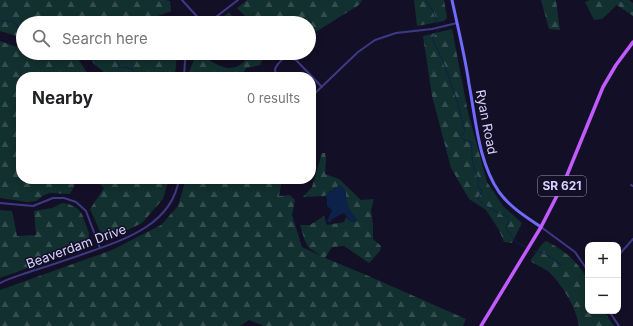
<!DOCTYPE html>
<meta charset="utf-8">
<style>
body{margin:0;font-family:Inter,sans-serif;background:#f6f6f6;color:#202124}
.controls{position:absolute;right:12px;bottom:12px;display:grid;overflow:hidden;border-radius:8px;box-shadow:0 2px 6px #0003}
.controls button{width:36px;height:36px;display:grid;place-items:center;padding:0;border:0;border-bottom:1px solid #e0e0e0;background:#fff;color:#202124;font:20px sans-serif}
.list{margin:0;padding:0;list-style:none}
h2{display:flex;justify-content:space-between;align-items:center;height:52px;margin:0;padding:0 16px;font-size:17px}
h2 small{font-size:13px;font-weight:400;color:#757577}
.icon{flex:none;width:22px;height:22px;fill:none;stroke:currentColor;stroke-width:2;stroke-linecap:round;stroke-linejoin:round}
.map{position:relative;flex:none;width:633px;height:326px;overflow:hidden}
.search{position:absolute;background:#fff;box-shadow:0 2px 6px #0003;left:16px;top:16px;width:300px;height:44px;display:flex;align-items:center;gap:10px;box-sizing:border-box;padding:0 14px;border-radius:22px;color:#757577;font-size:15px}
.panel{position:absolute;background:#fff;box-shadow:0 2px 6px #0003;left:16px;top:72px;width:300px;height:112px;border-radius:16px}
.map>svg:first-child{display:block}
</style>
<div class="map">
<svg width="633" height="326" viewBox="0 0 633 326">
<defs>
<pattern id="forest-firs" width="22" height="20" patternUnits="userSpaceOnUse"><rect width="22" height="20" fill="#12302f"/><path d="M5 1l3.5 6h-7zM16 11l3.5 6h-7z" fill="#344d4e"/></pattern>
</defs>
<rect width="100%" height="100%" fill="#130f26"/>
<g fill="url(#forest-firs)">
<path d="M0 0H166L170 1 171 11 150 19 145 23H23V38L0 31Z"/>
<path d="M247 0H362L359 5 314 33 309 32V23H252L237 8Z"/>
<path d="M414 0H444L447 18 444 21 417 26Z"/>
<path d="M541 0H556L560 30 549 29Z"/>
<path d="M590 0H629L633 3V16L617 5 602 19 594 20 585 2Z"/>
<path d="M229 12 237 23H216Z"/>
<path d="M452 29 468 112 487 182 503 206 522 223 512 243 504 242 499 230 486 210 469 199 451 168 432 96 423 36Z"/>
<path d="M0 41 17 47H23V53H74L90 77H21V179H78L70 194 50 193 44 195 36 201 27 202 0 198Z"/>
<path d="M88 53H177L175 77H110L93 63Z"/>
<path d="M250 53H261L264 57 260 65 247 68 239 77H189V72L194 60 204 57C214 63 227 72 238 66 243 64 247 58 250 54Z"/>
<path d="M322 153H325L326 160 325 174 339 179 361 200 374 199 371 210 373 224V239L381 246 380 251 369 263 344 246 332 247 325 258 364 274 466 319 463 326H264L249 320 240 326H0V290L112 250 161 225 178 206 186 179H282L279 196 290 195 295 200 292 215 302 247 321 256 309 248 305 241 300 225H310L324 216 327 225 344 222 346 217 351 222 357 221C355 216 351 213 349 209 347 205 345 196 346 192L340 185 327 194 325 196 303 197 312 187Z"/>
<path d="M94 179H169L163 199 142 223 107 240 102 236 90 209 104 188Z"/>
<path d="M62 203 69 204 78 209 82 214 89 233 88 246 0 278V210L12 211 17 236 36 235 34 211 52 208Z"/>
<path d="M546 241C564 250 579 262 588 281V311H604L614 326H579C576 307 563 286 549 272 544 268 536 265 530 261L542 244Z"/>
</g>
<path fill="#0c2248" d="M340 185 346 192V199C348 202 347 205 349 209 351 213 355 216 357 221L351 222 344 213 332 219 330 223 327 221 332 210 327 206V199L325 196 329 191 333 190Z"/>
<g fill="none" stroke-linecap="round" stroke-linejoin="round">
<g stroke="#0c2248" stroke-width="1">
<path d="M426 0 433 11 438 24"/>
<path d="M619 0 628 5 633 10"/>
<path d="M0 21H12L23 30"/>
<path d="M439 29 432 38C447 67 457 99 465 131L461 135 464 140 472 142C471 151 472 159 474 168 476 176 479 175 478 186L482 191 478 199 484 205 509 218 506 228 516 242 526 247"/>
<path d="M111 53V57L119 63V68L126 67 129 69 132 68 133 71 139 77"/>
<path d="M533 251 546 254 561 265"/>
</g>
<g stroke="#3d3a85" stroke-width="2">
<path d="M182 0 203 23"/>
<path d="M208 23 238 0"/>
<path d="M184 77 185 61 187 53"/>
<path d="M276 77 275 69C280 59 286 55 296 60L322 87"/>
<path d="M311 97 358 52 375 40 396 33 432 29 457 23"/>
<path d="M631 185 633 186"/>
<path d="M0 203 33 206 53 198H64L76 202 86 211 100 248"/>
<path d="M541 227 575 252 588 271"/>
<path d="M618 256 633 239"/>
<path d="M0 283C10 278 21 275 32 271 52 265 72 258 92 251 129 238 172 223 179 179"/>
<path d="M609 311 619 326"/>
</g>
<path stroke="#6f6bff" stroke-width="3" d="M452 0C458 28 465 56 469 84 476 120 478 161 499 192 510 207 526 217 541 227"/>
<path stroke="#c25bff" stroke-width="3.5" d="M481 326 541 227 565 180 603 87 616 65 633 42"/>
</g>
<g text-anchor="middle" stroke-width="3" stroke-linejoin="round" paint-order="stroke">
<rect fill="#130f26" stroke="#9e99be" stroke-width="1" x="538" y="176" width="48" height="20" rx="3"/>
<g font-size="12" font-weight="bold" fill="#d9d4ff">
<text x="562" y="190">SR 621</text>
</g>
<g font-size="13" fill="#d9d4ff" stroke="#130f26">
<text transform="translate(487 122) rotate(79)" y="5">Ryan Road</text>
<text transform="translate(76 246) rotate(-20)" y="5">Beaverdam Drive</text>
</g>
</g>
</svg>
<div class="controls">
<button>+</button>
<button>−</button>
</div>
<div class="search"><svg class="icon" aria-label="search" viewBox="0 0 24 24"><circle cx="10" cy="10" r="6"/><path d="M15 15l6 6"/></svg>Search here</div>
<section class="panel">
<h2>Nearby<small>0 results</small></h2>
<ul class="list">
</ul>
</section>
</div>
